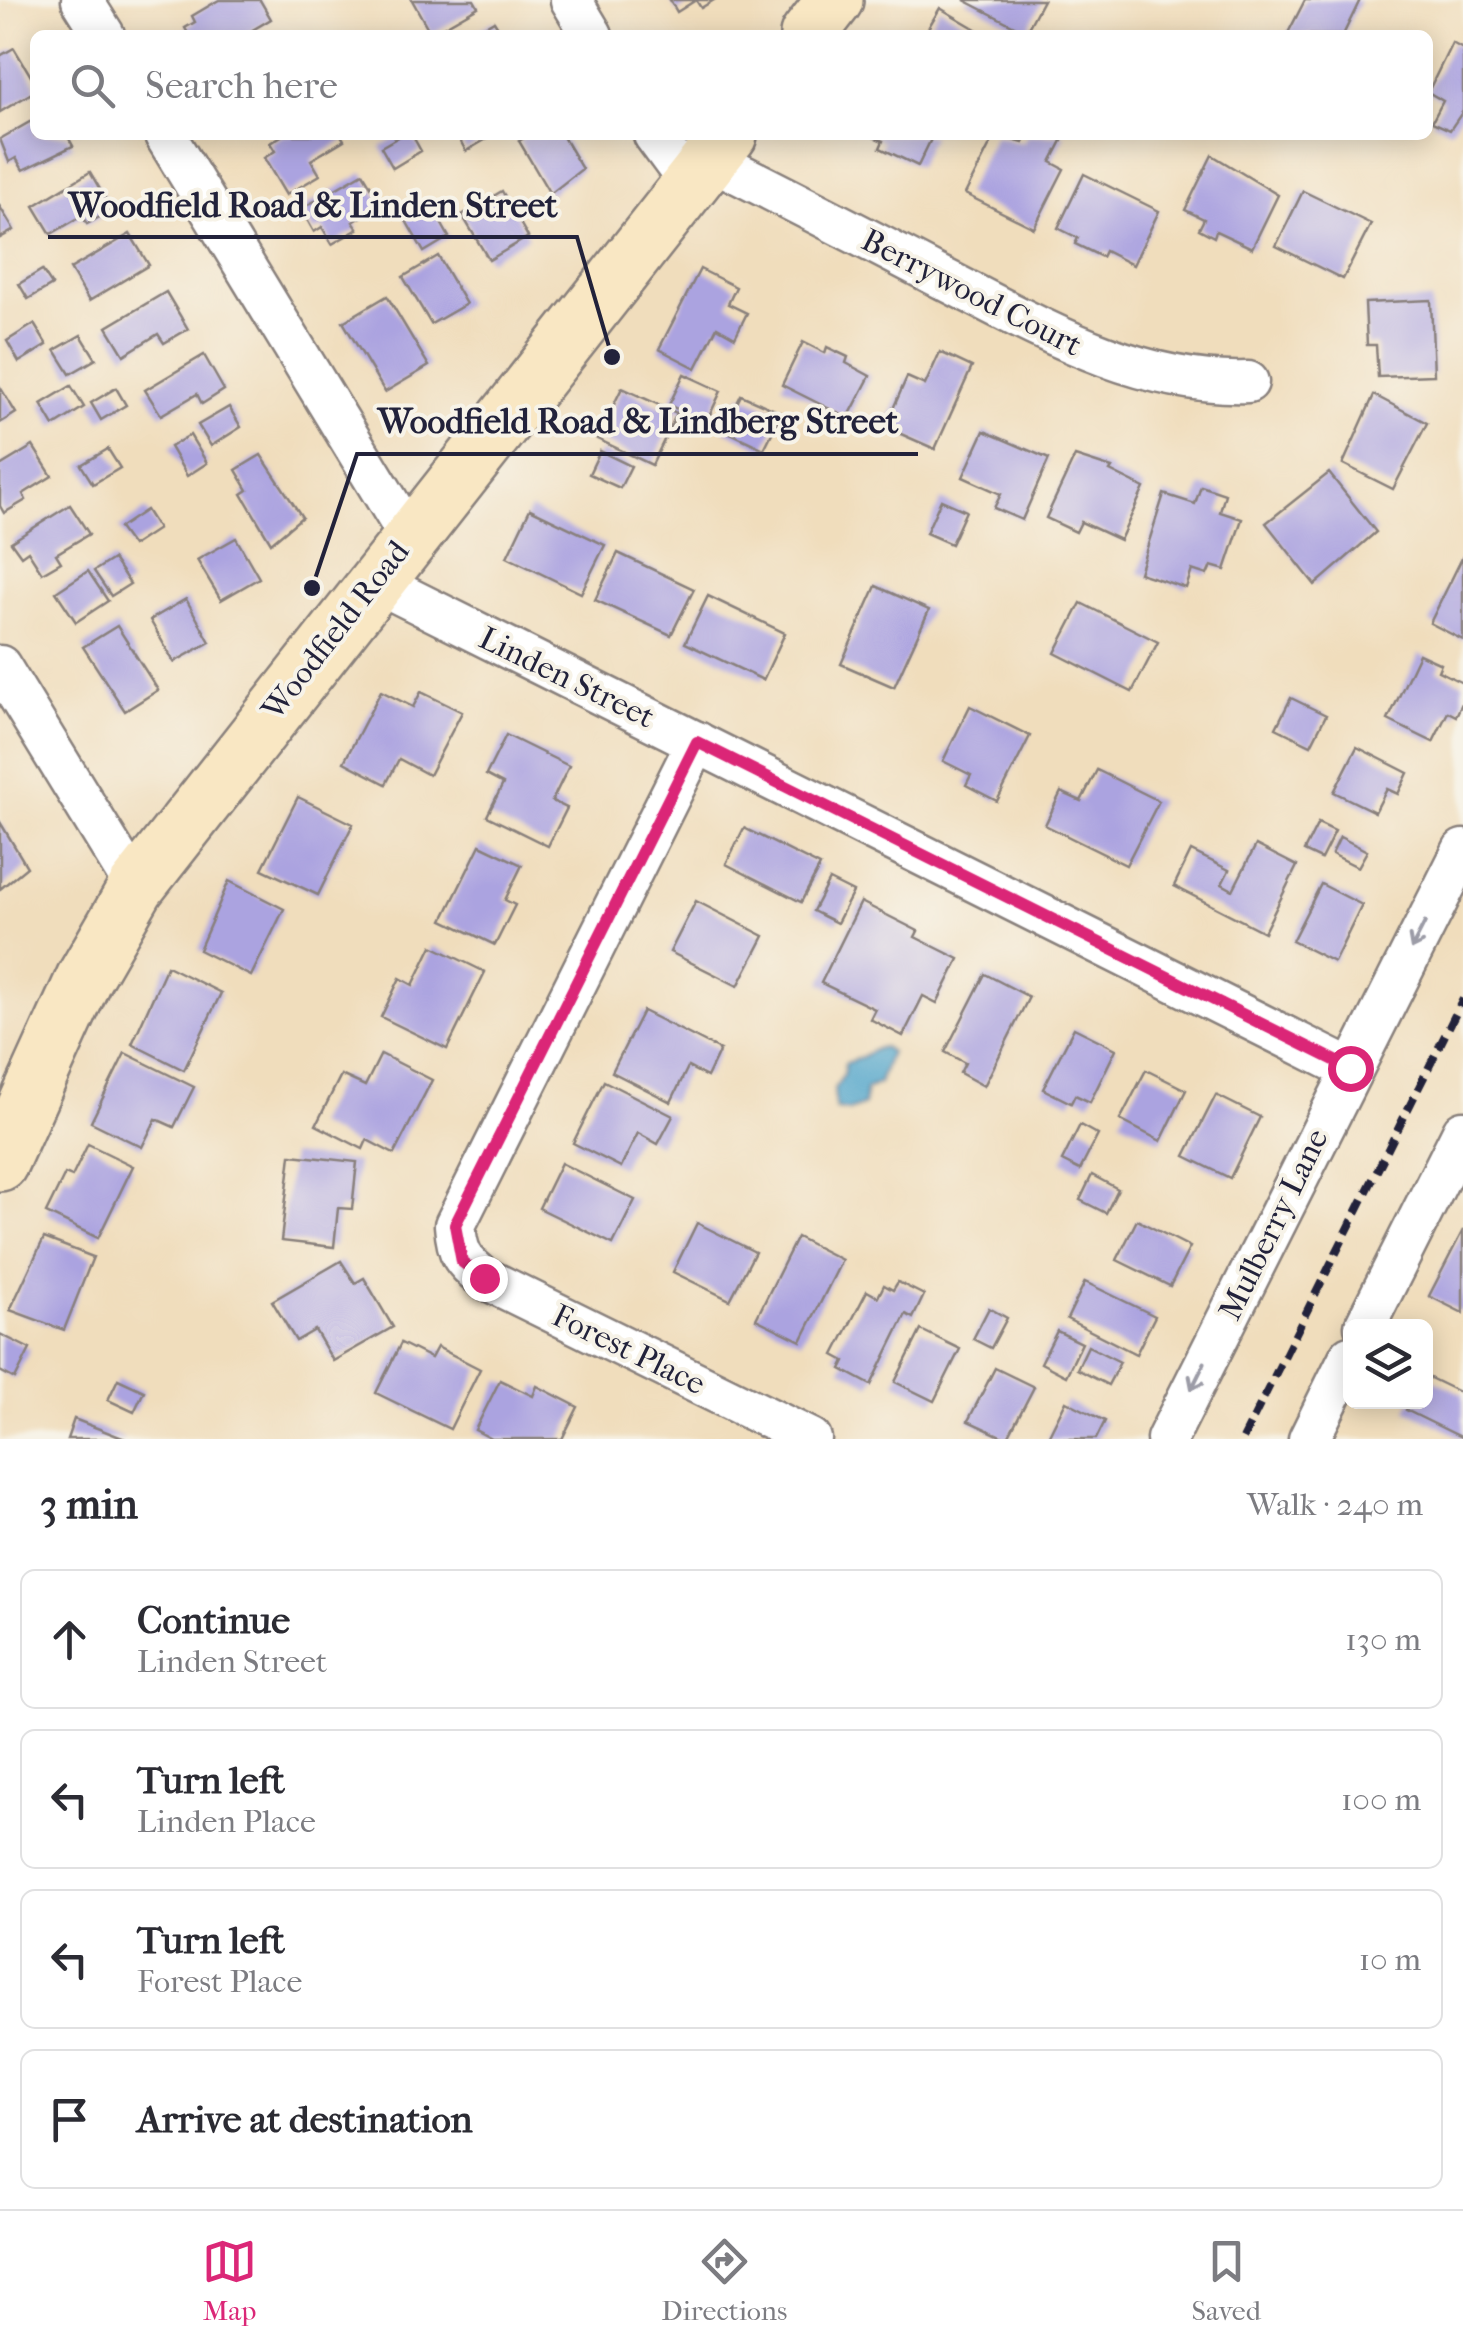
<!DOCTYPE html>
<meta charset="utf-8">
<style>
body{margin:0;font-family:"IM FELL French Canon",serif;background:#f7f7f7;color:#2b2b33}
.controls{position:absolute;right:30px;bottom:30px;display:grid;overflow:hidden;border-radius:15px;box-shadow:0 5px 25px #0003}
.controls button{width:90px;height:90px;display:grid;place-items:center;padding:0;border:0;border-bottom:2px solid #e1e1e2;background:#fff;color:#2b2b33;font:50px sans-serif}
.stop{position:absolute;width:30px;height:30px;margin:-22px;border:8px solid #db2777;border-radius:50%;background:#fff}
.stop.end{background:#db2777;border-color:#fff;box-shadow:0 2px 10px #0008}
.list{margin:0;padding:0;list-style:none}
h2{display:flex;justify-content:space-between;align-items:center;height:130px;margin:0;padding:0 40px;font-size:42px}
h2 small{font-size:32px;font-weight:400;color:#7c7c81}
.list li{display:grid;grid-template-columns:65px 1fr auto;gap:30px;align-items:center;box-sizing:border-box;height:140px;margin:0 20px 20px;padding:0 20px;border:2px solid #e1e1e2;border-radius:15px}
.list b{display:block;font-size:38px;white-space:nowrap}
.list p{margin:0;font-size:32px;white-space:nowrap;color:#7c7c81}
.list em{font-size:32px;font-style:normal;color:#7c7c81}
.icon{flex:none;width:55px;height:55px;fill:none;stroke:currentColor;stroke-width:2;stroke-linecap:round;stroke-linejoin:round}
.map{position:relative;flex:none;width:1463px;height:1439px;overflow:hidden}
.search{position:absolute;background:#fff;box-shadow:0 5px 25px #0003;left:30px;right:30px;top:30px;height:110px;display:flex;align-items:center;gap:25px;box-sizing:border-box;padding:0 35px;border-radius:15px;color:#7c7c81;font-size:38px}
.sheet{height:770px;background:#fff}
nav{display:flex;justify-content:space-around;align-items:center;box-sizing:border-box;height:140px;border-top:2px solid #e1e1e2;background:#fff;font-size:28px;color:#7c7c81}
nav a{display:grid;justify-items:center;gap:5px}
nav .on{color:#db2777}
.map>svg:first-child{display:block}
</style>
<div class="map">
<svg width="1463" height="1439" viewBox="0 0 1463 1439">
<rect width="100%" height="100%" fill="#f7f3e8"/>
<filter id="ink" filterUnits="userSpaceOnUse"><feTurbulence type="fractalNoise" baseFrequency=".01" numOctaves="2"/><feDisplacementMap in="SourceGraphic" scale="20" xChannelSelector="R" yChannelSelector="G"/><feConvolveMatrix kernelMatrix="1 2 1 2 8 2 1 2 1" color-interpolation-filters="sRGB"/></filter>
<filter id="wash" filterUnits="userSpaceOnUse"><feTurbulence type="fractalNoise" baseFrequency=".0048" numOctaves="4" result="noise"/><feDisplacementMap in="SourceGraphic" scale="40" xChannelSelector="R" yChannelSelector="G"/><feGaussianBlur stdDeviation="2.25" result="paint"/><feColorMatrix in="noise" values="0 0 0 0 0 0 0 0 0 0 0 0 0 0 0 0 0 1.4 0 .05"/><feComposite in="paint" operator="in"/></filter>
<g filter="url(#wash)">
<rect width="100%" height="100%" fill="#f0ddbc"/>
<path fill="#4fa4cb" stroke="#386383" stroke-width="2.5" d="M883 1047 890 1052 879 1083 866 1089 864 1105 849 1111 836 1109 834 1089 843 1076 845 1063C864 1060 868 1049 883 1047Z"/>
<g id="blocks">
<g fill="#aba3e0">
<path d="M219 0H260L271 19 244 35H189L185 28 195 22 192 16Z"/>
<path d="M412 0H474L478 7 431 34Z"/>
<path d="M670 0H714L701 8 696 0 677 12Z"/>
<path d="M964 0H1043L1026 32Z"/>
<path d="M1305 0H1360L1343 35H1287Z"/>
<path d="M940 8 986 35H924Z"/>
<path d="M494 21 503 35H470Z"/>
<path d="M1452 43 1463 49V111L1450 130 1432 122 1443 101 1428 92Z"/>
<path d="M14 48 35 83V91L0 112V56Z"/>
<path d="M35 119V135H67L73 146 23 170 16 158 9 162 0 139Z"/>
<path d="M283 135H341L344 140 311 160 320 175 286 195 264 158 275 151 270 143Z"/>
<path d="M402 135H412L421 151 393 168 381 147Z"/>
<path d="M457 135H486L488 138 466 151Z"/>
<path d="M529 135H562L582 169 550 194 519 141Z"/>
<path d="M869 135H933L918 166 880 148 883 141Z"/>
<path d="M995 135 1023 143 1027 135H1065L1051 162 1064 169 1034 228 965 194Z"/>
<path d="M1212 155 1278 195 1252 248 1216 231 1214 237 1199 229 1204 219 1185 210Z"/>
<path d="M90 172 112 210 87 224 82 216 51 234 34 206Z"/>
<path d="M363 173 382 205 353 222 358 229 332 244 322 227 314 232 301 209Z"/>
<path d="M1084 174 1159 211 1133 265 1105 251 1102 257 1075 244 1078 238 1058 228Z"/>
<path d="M502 191 528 237 489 260 462 215Z"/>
<path d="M1303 191 1371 224 1343 279 1276 246Z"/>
<path d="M431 205 449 237 424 252 405 219Z"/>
<path d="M0 207 14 230 0 238Z"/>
<path d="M130 234 149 265 89 301 70 269Z"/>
<path d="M438 256 466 304 431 324 403 277Z"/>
<path d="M700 269 736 287 728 304 747 313 735 337 717 327 696 368 659 349Z"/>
<path d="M42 270 52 285 28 299 19 284Z"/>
<path d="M166 292 188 329 164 343 158 334 124 355 107 327Z"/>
<path d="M387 296 429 366 385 392 343 322Z"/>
<path d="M1431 300 1434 375 1378 377 1376 345H1367L1365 303Z"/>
<path d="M34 324 47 345 19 362 7 341Z"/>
<path d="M81 335 96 359 70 374 55 350Z"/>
<path d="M803 342 825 353 827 347 848 357 846 363 870 376 848 418 782 385Z"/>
<path d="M940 352 972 367 935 449 885 427 907 377 925 385Z"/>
<path d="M204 355 224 390 202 404 197 394 161 415 145 390Z"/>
<path d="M684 374 721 391 706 423 669 405Z"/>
<path d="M71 386 84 407 54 426 41 404Z"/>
<path d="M0 387 16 413 0 423Z"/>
<path d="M116 388 126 405 101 420 91 403Z"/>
<path d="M622 388 677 413 652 465 597 439Z"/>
<path d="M741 395 782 413 764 449 724 430Z"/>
<path d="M1374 395 1427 423 1393 489 1343 464Z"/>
<path d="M229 407 241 427 211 446 198 425Z"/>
<path d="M984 431 1049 459 1022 520 994 508 1001 494 963 477Z"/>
<path d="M190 435 207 463 187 476 170 447Z"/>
<path d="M33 446 52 476 23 494 26 500 4 513 0 506V466Z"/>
<path d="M108 449 120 468 93 484 81 465Z"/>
<path d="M600 451 631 466 620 488 589 474Z"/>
<path d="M261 455 302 517 271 543 242 494 248 490 236 470Z"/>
<path d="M1075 456 1112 468 1110 471 1144 488 1120 540 1081 522 1076 532 1046 518Z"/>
<path d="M1329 473 1376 532 1315 585 1266 523Z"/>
<path d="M1201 486 1225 494 1220 512 1242 519 1225 570 1211 566 1207 575 1192 570 1186 588 1139 573 1164 494 1195 504Z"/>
<path d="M941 500 966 511 951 544 926 533Z"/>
<path d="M70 505 89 534 56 554 61 562 42 573 28 551 21 556 11 542Z"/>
<path d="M530 509 605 545 581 593 507 557Z"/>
<path d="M146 510 158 529 132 546 119 528Z"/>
<path d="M236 538 259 578 221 600 197 560Z"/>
<path d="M618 553 694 589 671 635 595 600Z"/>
<path d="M1463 556V640L1430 623Z"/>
<path d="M113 559 130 584 111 596 94 571Z"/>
<path d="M88 571 108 601 76 622 56 592Z"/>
<path d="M876 586 929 610 894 687 841 664Z"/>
<path d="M708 596 785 633 763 680 685 643Z"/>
<path d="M186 599 210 642 174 662 150 620Z"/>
<path d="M1081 603 1158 642 1132 692 1055 653Z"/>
<path d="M117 626 158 690 125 711 83 647Z"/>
<path d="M1419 654 1441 664 1438 671 1463 683V701L1456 716 1448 712 1433 742 1388 720Z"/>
<path d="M381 691 413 707 421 692 462 712 429 775 399 759 386 784 344 762Z"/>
<path d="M1291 698 1326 715 1311 745 1276 728Z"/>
<path d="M970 706 1030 736 997 801 966 785 971 775 943 761Z"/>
<path d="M506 735 569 766 552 801 567 808 548 846 487 816 503 784 486 775Z"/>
<path d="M1357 747 1408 773 1398 794 1387 789 1375 812 1334 792Z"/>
<path d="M1097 770 1159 801 1126 865 1045 825 1061 792 1081 801Z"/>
<path d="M298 797 353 824 318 895 262 869Z"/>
<path d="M0 822 27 867 0 889Z"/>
<path d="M1318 823 1335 831 1321 859 1304 851Z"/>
<path d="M744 828 820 866 801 902 726 864Z"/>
<path d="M1340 837 1367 851 1358 867 1332 854Z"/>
<path d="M480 845 522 865 505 900 515 905 495 945 443 920Z"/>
<path d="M1256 845 1297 866 1264 932 1174 886 1191 851 1229 870 1222 884 1233 890Z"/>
<path d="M829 880 853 892 837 923 813 911Z"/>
<path d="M229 881 284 909 251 976 199 950Z"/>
<path d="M1321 884 1362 905 1334 962 1292 941Z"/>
<path d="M696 901 764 936 738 986 670 952Z"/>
<path d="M861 902 918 931 915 937 959 959 937 1003 923 996 903 1036 870 1019 875 1009 821 983Z"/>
<path d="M432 946 485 972 447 1049 381 1017 400 978 413 985Z"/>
<path d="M167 966 221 993 184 1070 132 1044Z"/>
<path d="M985 974 1029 997 984 1086 960 1073 965 1063 945 1052Z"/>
<path d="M643 1011 720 1050 707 1077 688 1067 671 1102 612 1072Z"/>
<path d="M1074 1028 1116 1049 1090 1102 1075 1095 1071 1103 1043 1089Z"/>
<path d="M125 1053 194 1087 174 1127 156 1119 142 1147 91 1122Z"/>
<path d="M381 1054 432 1080 394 1154 367 1140 363 1149 316 1125 341 1075 365 1086Z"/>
<path d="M1146 1070 1186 1090 1161 1141 1120 1120Z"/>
<path d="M604 1081 673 1116 658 1144 638 1133 621 1167 573 1143Z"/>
<path d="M1216 1095 1260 1117 1230 1178 1185 1156Z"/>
<path d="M1080 1125 1098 1135 1080 1170 1062 1161Z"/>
<path d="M88 1144 133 1166 98 1238 46 1213 65 1174 72 1177Z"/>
<path d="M291 1155 357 1162 352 1209 338 1208 334 1247 281 1241Z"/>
<path d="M561 1163 635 1200 613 1244 539 1208Z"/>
<path d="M1092 1175 1118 1189 1106 1213 1080 1200Z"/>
<path d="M1137 1220 1190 1247 1170 1286 1117 1260Z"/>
<path d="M697 1223 755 1252 730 1300 673 1272Z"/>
<path d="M1463 1230V1313L1429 1296Z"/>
<path d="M797 1237 842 1260 801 1341 756 1319Z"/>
<path d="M44 1238 93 1257 64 1330 10 1310Z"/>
<path d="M341 1261 355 1283 364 1278 393 1327 333 1361 315 1330 296 1341 272 1301Z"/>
<path d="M898 1282 924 1295 913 1318 906 1314 871 1385 841 1369 845 1361 834 1355 867 1291 878 1297 884 1285 893 1290Z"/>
<path d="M1085 1282 1155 1316 1136 1354 1067 1319Z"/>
<path d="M989 1308 1007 1318 991 1348 973 1339Z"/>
<path d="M921 1330 960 1349 934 1401 895 1382Z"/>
<path d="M1057 1331 1082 1343 1066 1376 1041 1363Z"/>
<path d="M0 1334 30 1349 15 1379 0 1371Z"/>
<path d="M401 1343 431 1358 437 1347 480 1369 450 1429 376 1393Z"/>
<path d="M1088 1346 1120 1362 1108 1385 1077 1369Z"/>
<path d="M995 1368 1034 1387 1007 1439 968 1421Z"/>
<path d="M1426 1376 1463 1394V1438L1406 1410 1410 1402H1426Z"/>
<path d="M118 1379 144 1391 134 1412 108 1400Z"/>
<path d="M500 1380 533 1396 537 1386 578 1407 562 1439H492L475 1430Z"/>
<path d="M1066 1401 1105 1421 1096 1439H1047Z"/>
<path d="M74 1419 125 1439H67Z"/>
</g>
</g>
</g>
<g filter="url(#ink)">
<use href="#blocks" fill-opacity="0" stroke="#89807c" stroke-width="2.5"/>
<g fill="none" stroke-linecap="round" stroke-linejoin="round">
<defs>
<g id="street">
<path d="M82 0 104 35"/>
<path d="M571 0 592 35"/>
<path d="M165 135 409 536"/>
<path d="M654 135 690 184"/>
<path d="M710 159C785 197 860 235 934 274 1033 324 1134 386 1248 382"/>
<path d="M374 581 1350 1069"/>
<path d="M0 666 136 888"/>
<path d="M697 742 455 1225C457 1253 462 1261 484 1278L811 1439"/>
<path d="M1365 1326 1463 1131"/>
<path d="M1167 1439 1463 850"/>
<path d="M1309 1439 1350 1356"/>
</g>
<g id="secondary">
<path d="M808 35 835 0"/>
<path d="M0 1163 84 978 136 888 729 135"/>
</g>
</defs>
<use href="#street" stroke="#89807c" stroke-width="45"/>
<use href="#secondary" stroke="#89807c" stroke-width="60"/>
<use href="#street" stroke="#fff" stroke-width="40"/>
<use href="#secondary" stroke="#f9e7c3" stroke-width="55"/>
<path stroke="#22223b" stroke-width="8" stroke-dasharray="15 8" stroke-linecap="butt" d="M1243 1439 1463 999"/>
</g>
<defs><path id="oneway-shaft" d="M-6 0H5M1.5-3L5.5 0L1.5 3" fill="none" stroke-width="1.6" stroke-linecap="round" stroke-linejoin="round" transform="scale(2.5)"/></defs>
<g stroke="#9c9ca7">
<use href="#oneway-shaft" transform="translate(1418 936) rotate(117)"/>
<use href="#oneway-shaft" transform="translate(1198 1376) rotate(116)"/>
</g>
</g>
<g fill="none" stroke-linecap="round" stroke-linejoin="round" filter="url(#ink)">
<path stroke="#db2777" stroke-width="12" d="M484 1278 462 1262 455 1225 697 742 1350 1068"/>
</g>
<g text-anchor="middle" stroke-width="8" stroke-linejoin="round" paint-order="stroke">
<g font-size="32" fill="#22223b" stroke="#f7f3e8">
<text transform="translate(972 292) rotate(27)" y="11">Berrywood Court</text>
<text transform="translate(335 630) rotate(-52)" y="11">Woodfield Road</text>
<text transform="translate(567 677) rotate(26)" y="11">Linden Street</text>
<text transform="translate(1273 1224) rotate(-64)" y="11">Mulberry Lane</text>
<text transform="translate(629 1349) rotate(26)" y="11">Forest Place</text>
</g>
</g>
<path fill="none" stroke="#22223b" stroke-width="4" d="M612 357L577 237H48M312 588L357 454H918"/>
<g fill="#22223b" stroke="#f7f3e8" stroke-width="4">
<circle cx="612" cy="357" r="10"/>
<circle cx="312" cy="588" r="10"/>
</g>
<g font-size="35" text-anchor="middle" font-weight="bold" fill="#22223b" stroke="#f7f3e8" stroke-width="8" stroke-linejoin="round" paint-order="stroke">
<text x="313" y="217">Woodfield Road &amp; Linden Street</text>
<text x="638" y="433">Woodfield Road &amp; Lindberg Street</text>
</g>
</svg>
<div class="controls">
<button><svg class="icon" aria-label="layers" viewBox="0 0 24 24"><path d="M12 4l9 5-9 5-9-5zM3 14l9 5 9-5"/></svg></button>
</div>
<div class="stop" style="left:1350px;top:1068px"></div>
<div class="stop end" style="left:484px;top:1278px"></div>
<div class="search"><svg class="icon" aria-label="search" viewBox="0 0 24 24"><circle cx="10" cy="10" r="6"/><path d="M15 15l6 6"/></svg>Search here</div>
</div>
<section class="sheet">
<h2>3 min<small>Walk · 240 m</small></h2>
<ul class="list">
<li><svg class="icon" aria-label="ahead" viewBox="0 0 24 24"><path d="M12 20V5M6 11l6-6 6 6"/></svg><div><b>Continue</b><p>Linden Street</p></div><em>130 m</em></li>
<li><svg class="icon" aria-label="left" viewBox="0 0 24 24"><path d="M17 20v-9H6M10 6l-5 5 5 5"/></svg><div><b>Turn left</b><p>Linden Place</p></div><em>100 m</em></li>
<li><svg class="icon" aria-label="left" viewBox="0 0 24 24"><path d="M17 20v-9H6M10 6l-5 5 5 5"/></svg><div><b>Turn left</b><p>Forest Place</p></div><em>10 m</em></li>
<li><svg class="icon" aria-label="arrive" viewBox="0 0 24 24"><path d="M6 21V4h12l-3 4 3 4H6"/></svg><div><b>Arrive at destination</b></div></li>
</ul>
</section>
<nav>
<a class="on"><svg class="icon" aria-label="map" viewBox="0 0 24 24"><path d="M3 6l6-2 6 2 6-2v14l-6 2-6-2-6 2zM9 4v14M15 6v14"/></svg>Map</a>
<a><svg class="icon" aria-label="directions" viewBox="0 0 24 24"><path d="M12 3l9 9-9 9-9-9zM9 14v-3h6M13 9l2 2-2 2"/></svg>Directions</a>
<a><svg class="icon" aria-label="saved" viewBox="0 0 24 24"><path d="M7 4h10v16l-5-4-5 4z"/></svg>Saved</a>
</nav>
